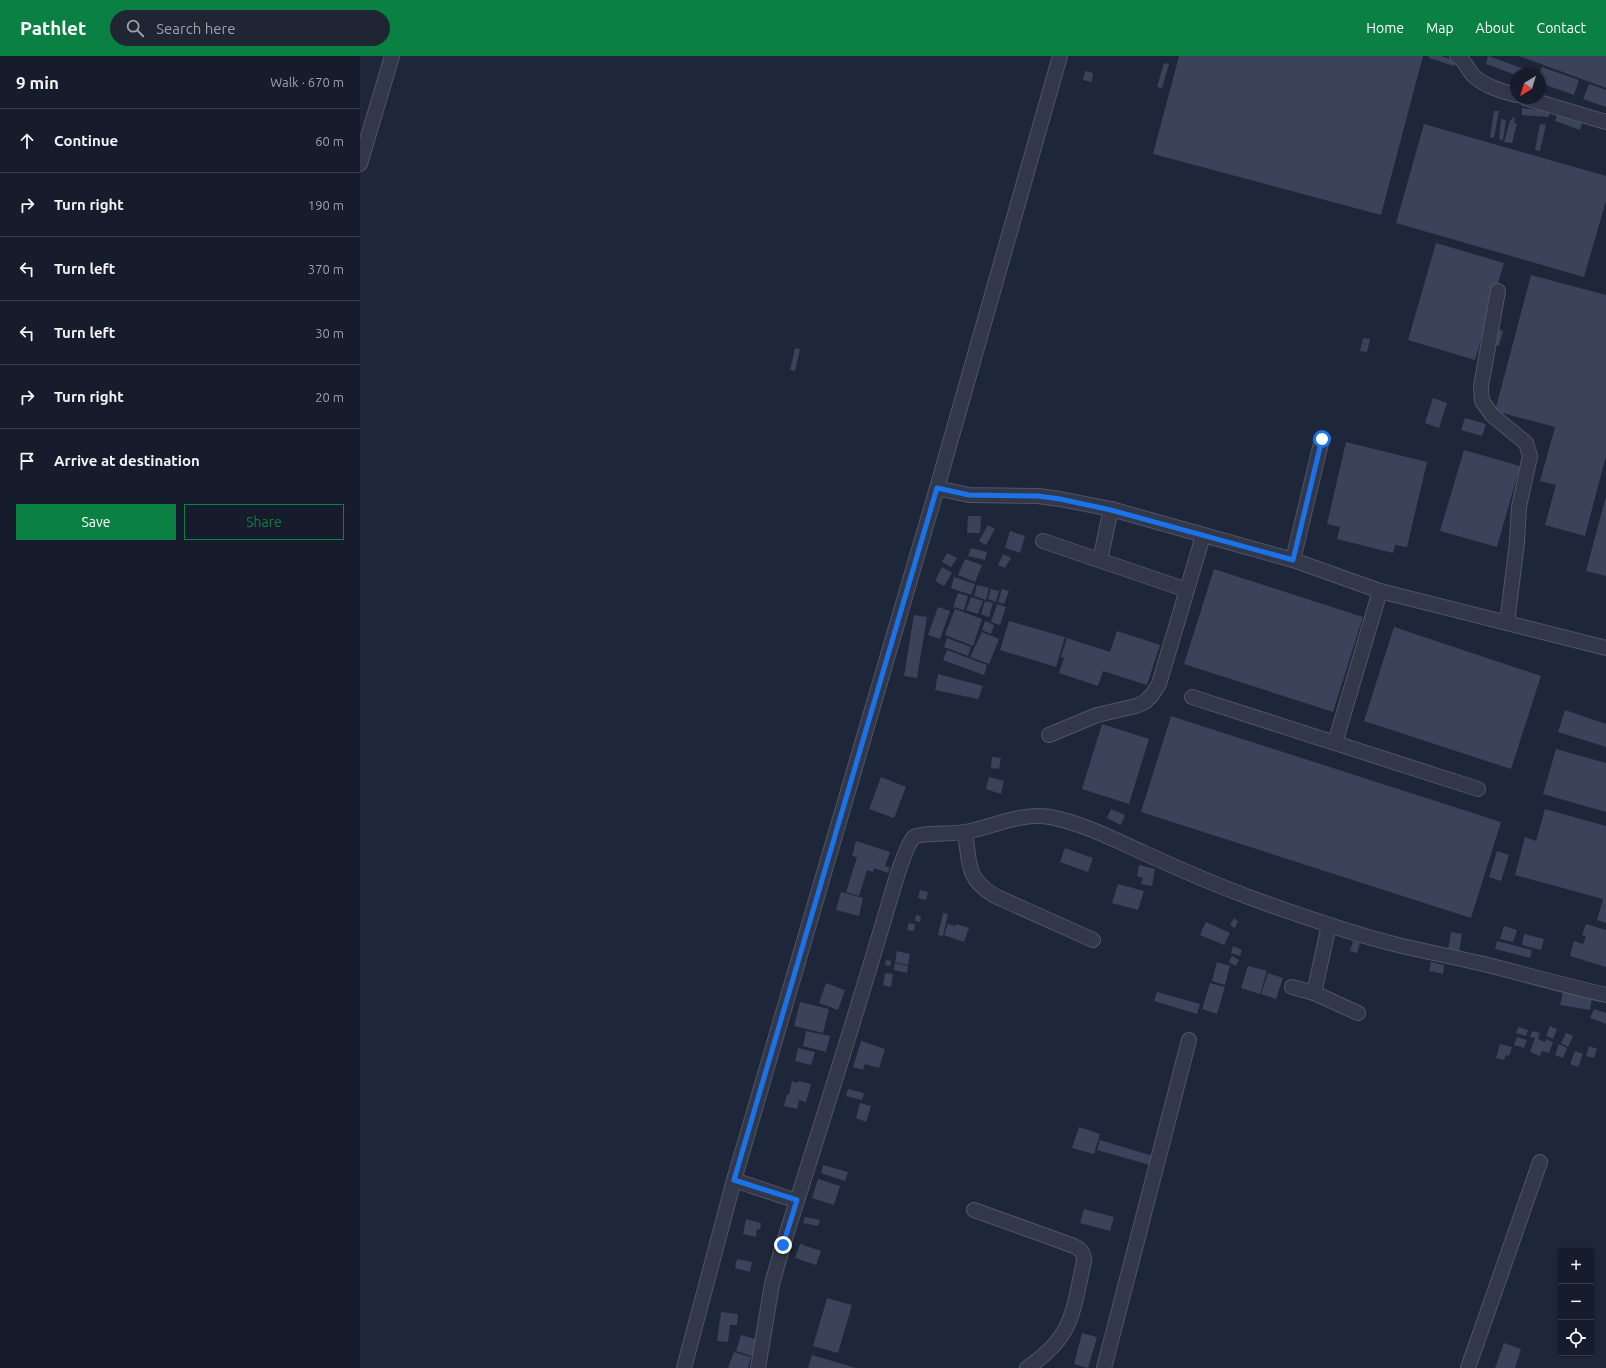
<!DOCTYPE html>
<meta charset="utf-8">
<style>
body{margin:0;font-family:Ubuntu,sans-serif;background:#1f2533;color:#f1f3f6}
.controls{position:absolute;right:12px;bottom:12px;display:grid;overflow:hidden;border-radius:0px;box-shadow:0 1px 3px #0004}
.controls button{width:36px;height:36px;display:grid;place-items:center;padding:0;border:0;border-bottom:1px solid #353a47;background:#161c2b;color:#f1f3f6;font:20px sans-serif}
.compass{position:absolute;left:1150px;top:12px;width:36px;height:36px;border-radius:50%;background:#161c2b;box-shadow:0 1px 3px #0004;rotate:218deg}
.stop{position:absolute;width:12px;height:12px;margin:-9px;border:3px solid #1a73e8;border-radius:50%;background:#fff}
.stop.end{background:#1a73e8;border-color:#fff;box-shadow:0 1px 4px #0008}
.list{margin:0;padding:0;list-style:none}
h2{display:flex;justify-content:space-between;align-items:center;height:52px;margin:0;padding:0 16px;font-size:17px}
h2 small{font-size:13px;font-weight:400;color:#9ea1a9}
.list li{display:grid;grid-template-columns:26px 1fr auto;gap:12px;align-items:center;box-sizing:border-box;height:64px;padding:0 16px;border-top:1px solid #353a47}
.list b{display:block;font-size:15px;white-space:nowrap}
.list em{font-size:13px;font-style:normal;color:#9ea1a9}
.actions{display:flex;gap:8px;padding:12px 16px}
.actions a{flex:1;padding:9px 0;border:1px solid #0b8043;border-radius:0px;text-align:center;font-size:14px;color:#0b8043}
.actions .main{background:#0b8043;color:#fff}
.icon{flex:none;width:22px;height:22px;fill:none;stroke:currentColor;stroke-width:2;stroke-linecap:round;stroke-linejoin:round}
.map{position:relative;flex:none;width:1246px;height:1312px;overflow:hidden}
header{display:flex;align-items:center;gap:24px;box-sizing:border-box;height:56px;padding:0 20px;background:#0b8043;color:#fff}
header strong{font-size:19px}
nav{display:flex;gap:22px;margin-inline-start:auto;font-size:14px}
.search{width:280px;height:36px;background:#1f2533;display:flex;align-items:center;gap:10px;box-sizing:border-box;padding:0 14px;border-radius:22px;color:#9ea1a9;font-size:15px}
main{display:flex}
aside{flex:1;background:#161c2b}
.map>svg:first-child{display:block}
</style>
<header>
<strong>Pathlet</strong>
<div class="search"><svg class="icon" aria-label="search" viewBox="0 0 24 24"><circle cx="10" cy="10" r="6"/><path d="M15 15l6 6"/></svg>Search here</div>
<nav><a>Home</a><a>Map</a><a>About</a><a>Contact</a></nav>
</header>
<main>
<aside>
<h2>9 min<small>Walk · 670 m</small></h2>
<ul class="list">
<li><svg class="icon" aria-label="ahead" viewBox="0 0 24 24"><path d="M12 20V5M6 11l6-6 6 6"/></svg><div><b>Continue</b></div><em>60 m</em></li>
<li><svg class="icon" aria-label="right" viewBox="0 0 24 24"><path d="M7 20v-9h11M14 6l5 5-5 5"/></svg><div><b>Turn right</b></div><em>190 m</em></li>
<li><svg class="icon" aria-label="left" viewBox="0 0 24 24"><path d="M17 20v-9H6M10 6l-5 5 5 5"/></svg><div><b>Turn left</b></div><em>370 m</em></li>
<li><svg class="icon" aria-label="left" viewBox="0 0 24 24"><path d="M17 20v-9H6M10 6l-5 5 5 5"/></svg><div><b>Turn left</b></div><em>30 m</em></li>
<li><svg class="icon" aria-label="right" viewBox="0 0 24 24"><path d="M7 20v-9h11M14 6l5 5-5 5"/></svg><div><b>Turn right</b></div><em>20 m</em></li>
<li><svg class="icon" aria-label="arrive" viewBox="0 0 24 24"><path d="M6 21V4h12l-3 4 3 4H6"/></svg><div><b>Arrive at destination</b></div></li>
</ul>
<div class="actions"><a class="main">Save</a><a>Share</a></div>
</aside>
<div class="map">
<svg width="1246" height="1312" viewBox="0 0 1246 1312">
<rect width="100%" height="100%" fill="#1e2639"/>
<g fill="#3a4359">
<path d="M819 0H1063L1021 159 793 98Z"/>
<path d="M1069 0H1081L1096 5 1094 10 1069 2Z"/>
<path d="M1128 0 1170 15 1169 18 1156 19 1126 8Z"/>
<path d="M1159 0H1246V32Z"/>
<path d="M804 7 809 8 802 32 797 31Z"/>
<path d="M1182 11 1219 24 1214 39 1180 27 1179 18Z"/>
<path d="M725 15 733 17 732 26 723 24Z"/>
<path d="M1229 28 1246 34V51L1223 43Z"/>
<path d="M1162 52 1189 55V61L1162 59Z"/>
<path d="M1134 55H1139L1134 82 1130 81Z"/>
<path d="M1197 59 1222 67 1220 74 1195 65Z"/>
<path d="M1153 61 1155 62 1154 67 1157 68 1152 87 1144 86 1150 64H1152Z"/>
<path d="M1141 63 1146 64 1143 84 1139 83Z"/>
<path d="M1064 68 1246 120V145L1224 221 1036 167Z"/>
<path d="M1180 68 1186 69 1180 95 1175 94Z"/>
<path d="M1076 187 1144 207 1115 304 1048 284Z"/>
<path d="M1171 219 1246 239V400L1225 480 1185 469 1196 429 1180 425 1195 371 1135 355Z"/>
<path d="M1138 273 1143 275 1139 290 1134 288Z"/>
<path d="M1003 282 1010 283 1007 296 1000 295Z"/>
<path d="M435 292 440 293 435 315 430 314Z"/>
<path d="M1073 342 1087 347 1079 372 1065 367Z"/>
<path d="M1105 362 1126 368 1122 380 1101 374Z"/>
<path d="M986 386 1067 406 1047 491 1035 489 1033 497 977 483 980 471 967 468Z"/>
<path d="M1104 394 1160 410 1137 491 1080 475Z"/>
<path d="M1246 440V520L1226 515Z"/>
<path d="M608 460H621L620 477H607Z"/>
<path d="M628 469 635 473 626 489 619 485Z"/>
<path d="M650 475 665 480 660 497 645 492Z"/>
<path d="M611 492 627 496 625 504 608 500Z"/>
<path d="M587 497 597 502 591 511 582 506Z"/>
<path d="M643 498 651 502 645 512 638 509Z"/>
<path d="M605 503 622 509 615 526 598 519Z"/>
<path d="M582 511 592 517 584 530 575 525Z"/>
<path d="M854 513 1003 561 973 656 824 608Z"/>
<path d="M594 521 615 528 611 539 591 532Z"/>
<path d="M617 529 629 532 626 544 614 540Z"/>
<path d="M631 533 639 535 636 546 628 543Z"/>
<path d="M642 533 649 535 644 548 638 546Z"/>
<path d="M598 537 608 540 604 554 593 551Z"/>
<path d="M611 541 623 545 618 558 606 554Z"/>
<path d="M625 545 633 547 629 561 621 558Z"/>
<path d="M637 548 646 551 640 569 631 566Z"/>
<path d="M578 551 590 555 580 583 568 579Z"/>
<path d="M595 553 622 563 613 590 585 579Z"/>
<path d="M554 559 567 561 557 622 544 620Z"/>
<path d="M625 565 634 569 631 578 622 574Z"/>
<path d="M649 565 705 581 696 611 640 594Z"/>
<path d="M1034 571 1181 620 1151 713 1004 665Z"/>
<path d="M757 575 800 589 787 629 743 615 738 630 699 617 704 602 701 601 707 582 750 596Z"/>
<path d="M622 576 639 583 629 608 610 601Z"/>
<path d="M587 582 611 591 608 600 584 591Z"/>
<path d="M587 594 627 609 624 619 583 604Z"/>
<path d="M578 618 623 630 618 643 575 634Z"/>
<path d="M1205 654 1246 668V691L1198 676Z"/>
<path d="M811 660 1141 766 1111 862 781 756Z"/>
<path d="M742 668 789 683 769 748 722 733Z"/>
<path d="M1196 693 1246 707V756L1183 738Z"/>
<path d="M632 701 641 702 639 713 631 712Z"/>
<path d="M521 721 546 731 534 762 509 753Z"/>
<path d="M629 721 644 725 641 738 626 733Z"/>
<path d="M751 753 765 759 761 769 747 762Z"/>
<path d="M1185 753 1246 770V867L1237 864 1243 843 1155 819 1165 781 1176 785Z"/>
<path d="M496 785 530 796 525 810 530 812 528 817 514 812 513 816 507 814 499 840 486 836 497 801 492 800Z"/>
<path d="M705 792 733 802 728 816 700 806Z"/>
<path d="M1137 795 1149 799 1141 825 1129 821Z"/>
<path d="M779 809 795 813 792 830 781 828 783 822 777 820Z"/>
<path d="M758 828 784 835 778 854 752 847Z"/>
<path d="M560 834 568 836 566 844 558 842Z"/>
<path d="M481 836 503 842 499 860 476 854Z"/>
<path d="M583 857 588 858 583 880 578 879Z"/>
<path d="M556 859 561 860 560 866 555 865Z"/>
<path d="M874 862 878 865 875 872 870 869Z"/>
<path d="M846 866 870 877 864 889 840 879Z"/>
<path d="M549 867 555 868 554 875 547 874Z"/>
<path d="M588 868 595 870 596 868 609 872 604 886 584 879Z"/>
<path d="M1226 868 1246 874V911L1210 900 1214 885 1223 888 1226 880 1222 879Z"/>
<path d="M1144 870 1157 874 1153 886 1140 883Z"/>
<path d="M1091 876 1102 878 1099 896 1088 894Z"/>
<path d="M1164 878 1184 883 1181 894 1162 889Z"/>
<path d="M993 885 1000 887 997 897 990 895Z"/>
<path d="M1137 885 1172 894 1170 902 1135 893Z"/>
<path d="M873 890 882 894 880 900 871 897Z"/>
<path d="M537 895 550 898 548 909 535 906Z"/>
<path d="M872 900 879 904 876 910 869 906Z"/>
<path d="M526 904 531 905 530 910 525 909Z"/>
<path d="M857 906 870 910 865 929 852 925Z"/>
<path d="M1071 906 1084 909 1083 918 1069 915Z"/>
<path d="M535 907 548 910 547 917 534 914Z"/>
<path d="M888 910 907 915 900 938 881 932Z"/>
<path d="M525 917 533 918 531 931 523 929Z"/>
<path d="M908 917 923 922 916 943 901 938Z"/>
<path d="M466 927 485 934 478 954 459 947Z"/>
<path d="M850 927 865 931 857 958 842 953Z"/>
<path d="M797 936 840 948 837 958 794 945Z"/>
<path d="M1203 936 1232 942 1230 954 1200 949Z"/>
<path d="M440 946 469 953 463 977 434 970Z"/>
<path d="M1234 953 1246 957V968L1230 962Z"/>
<path d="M1190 970 1197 973 1193 983 1186 980Z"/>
<path d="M1158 971 1168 974 1166 980 1156 977Z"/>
<path d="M446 975 470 980 466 996 443 990Z"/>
<path d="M1172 975 1180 977 1178 983 1185 986 1186 983 1193 986 1189 997 1182 995 1180 1000 1170 996 1175 982 1170 981Z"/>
<path d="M1206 977 1213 980 1208 991 1201 987Z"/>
<path d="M1157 981 1167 984 1164 992 1154 989Z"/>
<path d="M501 985 525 993 519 1012 505 1008 503 1014 493 1011Z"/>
<path d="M1140 988 1152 991 1149 1000 1146 999 1144 1004 1136 1002Z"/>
<path d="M1199 988 1207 992 1203 1002 1195 999Z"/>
<path d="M1229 990 1237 993 1234 1002 1226 1000Z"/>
<path d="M438 992 455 996 451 1009 435 1005Z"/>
<path d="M1215 995 1223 998 1218 1011 1210 1008Z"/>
<path d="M432 1025 438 1027V1025L451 1028 446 1046 434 1043 439 1045 437 1053 424 1050 427 1038 429 1039Z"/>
<path d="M488 1033 504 1037 502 1044 486 1040Z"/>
<path d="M500 1047 511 1050 506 1066 496 1062Z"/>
<path d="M719 1071 740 1078 734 1098 712 1092Z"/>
<path d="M740 1084 793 1100 790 1109 737 1094Z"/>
<path d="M463 1109 488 1116 485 1125 461 1117Z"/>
<path d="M458 1123 480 1130 474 1149 452 1142Z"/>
<path d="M724 1153 754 1161 750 1175 720 1167Z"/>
<path d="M445 1161 460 1164 458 1170 443 1167Z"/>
<path d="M386 1163 401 1167 400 1174 397 1173 396 1181 383 1178Z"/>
<path d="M440 1188 461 1195 456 1209 435 1202Z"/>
<path d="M377 1203 392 1206 390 1216 375 1212Z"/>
<path d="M467 1242 492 1249 478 1297 453 1290Z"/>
<path d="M361 1256 378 1258 377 1269H370L368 1286 357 1285Z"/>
<path d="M722 1277 737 1281 728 1312 714 1308Z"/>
<path d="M381 1279 400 1284 395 1301 376 1295Z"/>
<path d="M1144 1287 1161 1293 1155 1312H1135Z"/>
<path d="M374 1296 391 1301 388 1312H368Z"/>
<path d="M452 1299 496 1312H448Z"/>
</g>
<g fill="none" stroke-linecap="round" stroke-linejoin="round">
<defs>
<g id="minor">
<path d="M1097 0C1105 4 1107 13 1113 19 1122 29 1143 36 1156 39"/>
<path d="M1165 42 1246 66"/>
<path d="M0 108 32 0"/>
<path d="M1138 235 1121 330 1122 345 1132 359 1166 387 1170 400 1159 451 1157 486 1147 567"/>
<path d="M577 432 609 439 678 440 700 443 751 453 933 504 1020 535 1246 592"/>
<path d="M683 485 827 534"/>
<path d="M740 504 751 453"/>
<path d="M933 504 962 383"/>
<path d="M832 641 1118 733"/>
<path d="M689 679 737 659 776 650 785 646 792 639 799 628 843 480"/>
<path d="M975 687 1020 535"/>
<path d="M605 776C610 807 605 822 635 840L733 884"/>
<path d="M932 931 954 937 998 957"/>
<path d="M954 937 969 869"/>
<path d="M374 1124 437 1145"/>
<path d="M614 1154 714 1190C721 1193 724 1197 724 1205 719 1226 715 1259 703 1277 695 1291 680 1303 667 1312"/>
<path d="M324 1312 374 1124 577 432 700 0"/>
<path d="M398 1312 412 1228 423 1189C458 1079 493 968 526 857 530 843 545 789 554 781 559 777 594 778 605 776 633 771 661 756 690 761 722 767 753 783 782 796 819 813 856 829 894 843 941 860 989 877 1038 889 1068 896 1098 902 1128 909 1167 919 1207 930 1246 939"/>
<path d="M744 1312 829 984"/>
<path d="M1108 1312 1180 1106"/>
</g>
</defs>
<use href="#minor" stroke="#4f5567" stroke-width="16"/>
<use href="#minor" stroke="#323849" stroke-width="14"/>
</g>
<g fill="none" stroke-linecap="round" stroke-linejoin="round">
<path stroke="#1a73e8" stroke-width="5" d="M423 1189 437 1144 374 1124 577 432 609 439 678 440 700 443 751 454 933 504 962 383"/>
</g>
</svg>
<div class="controls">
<button>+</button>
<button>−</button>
<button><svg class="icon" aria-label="locate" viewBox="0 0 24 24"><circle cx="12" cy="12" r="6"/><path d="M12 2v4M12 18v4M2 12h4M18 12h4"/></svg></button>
</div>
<svg class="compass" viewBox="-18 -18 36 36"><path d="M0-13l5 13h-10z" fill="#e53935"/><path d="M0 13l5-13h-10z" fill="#9ea1a9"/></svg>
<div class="stop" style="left:962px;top:383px"></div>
<div class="stop end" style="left:423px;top:1189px"></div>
</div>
</main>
